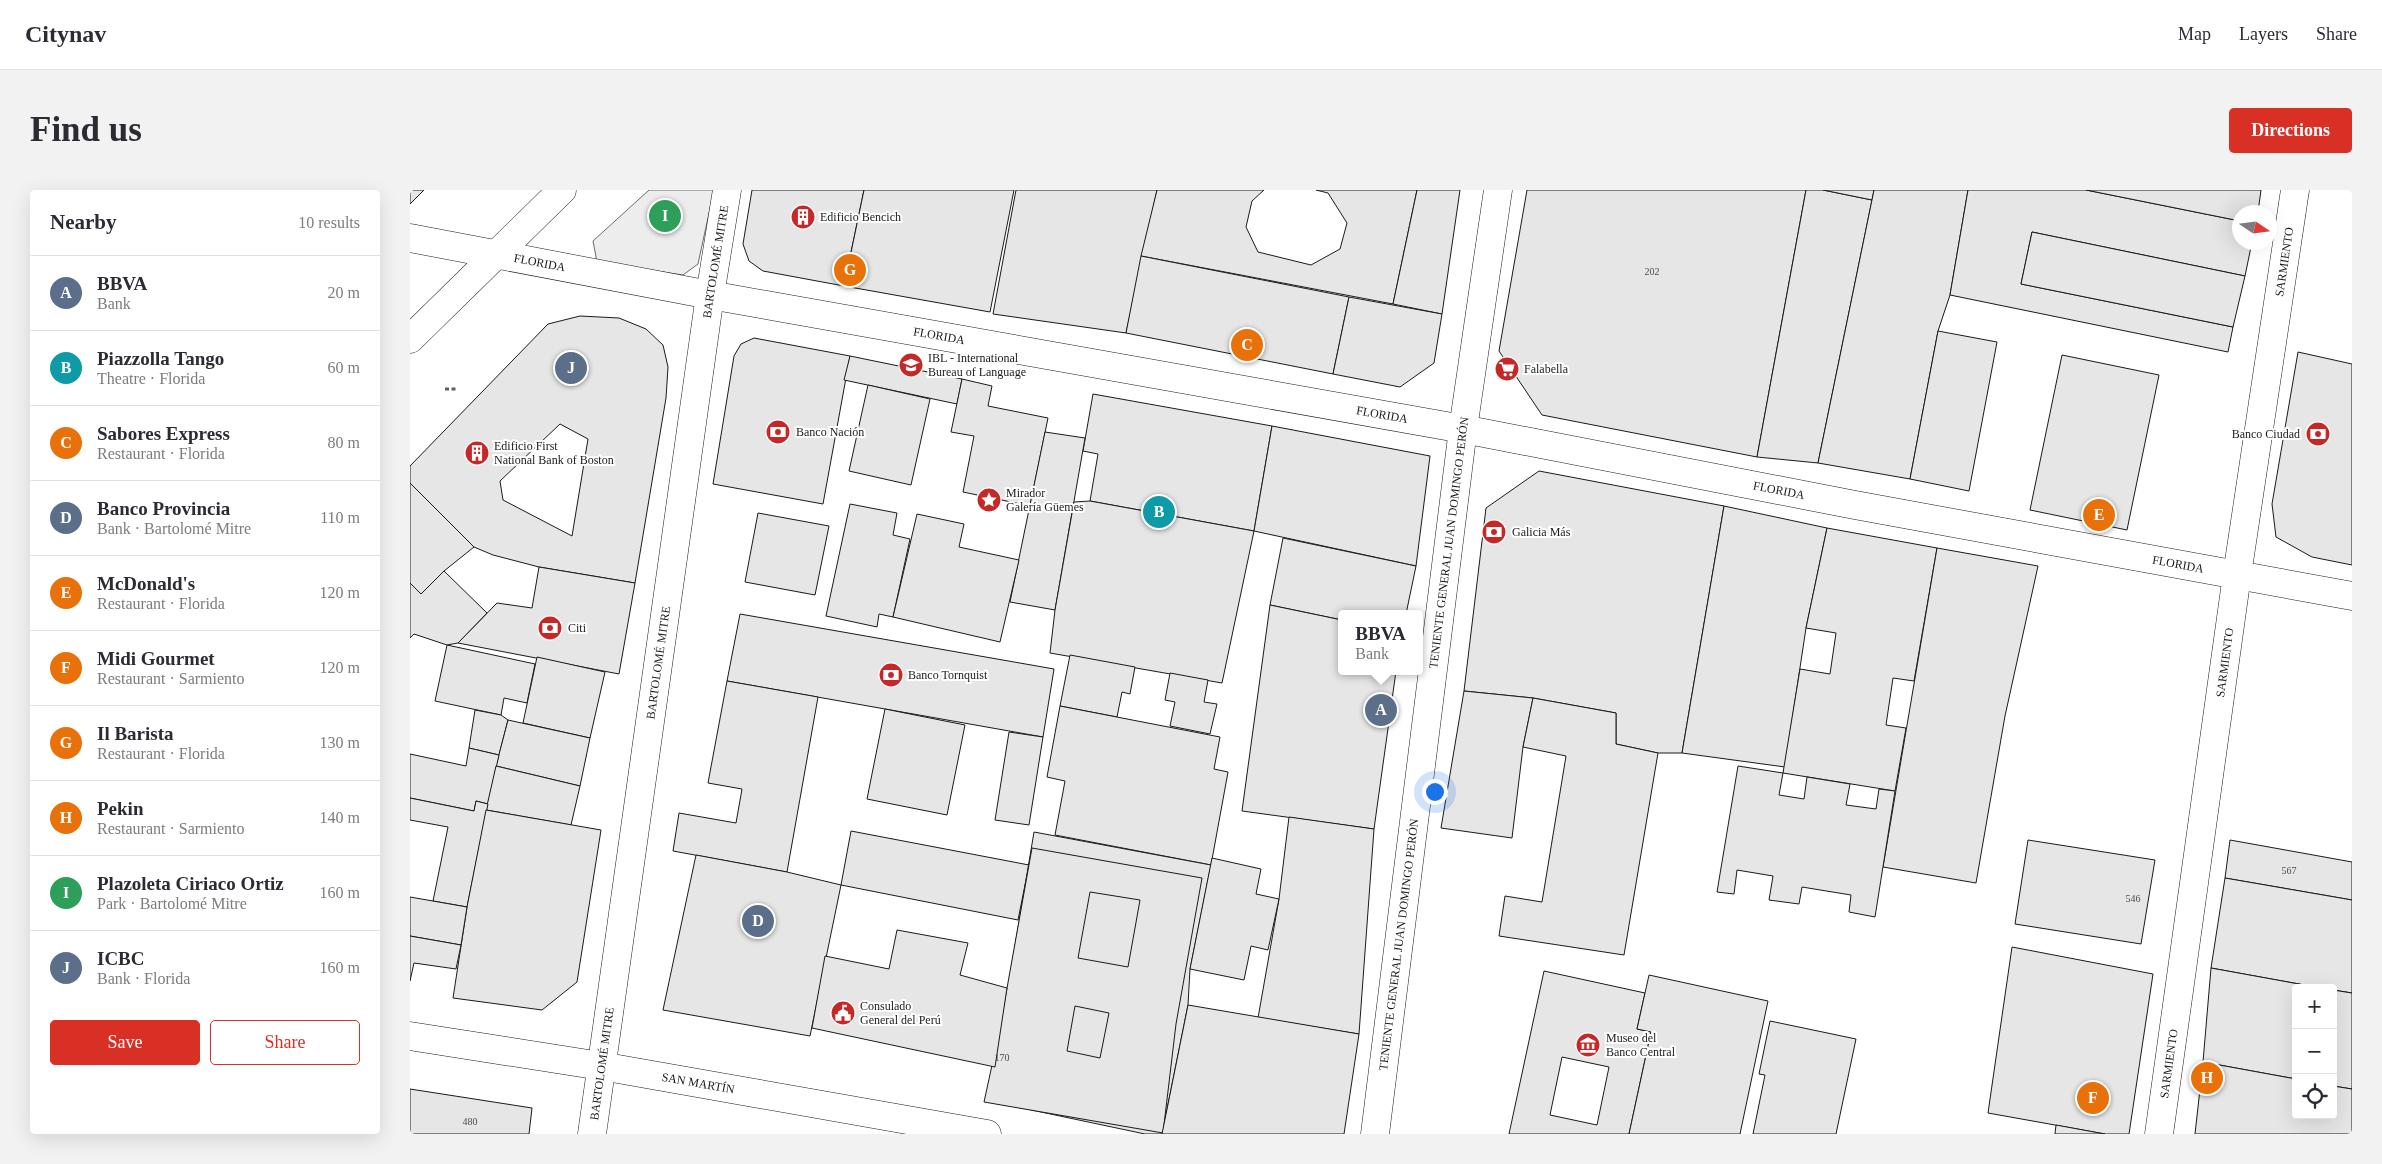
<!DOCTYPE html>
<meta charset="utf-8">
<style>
body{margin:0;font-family:"Times New Roman",serif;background:#f2f2f3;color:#2b2b33}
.controls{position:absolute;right:15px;bottom:15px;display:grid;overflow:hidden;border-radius:5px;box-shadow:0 5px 20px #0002}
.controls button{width:45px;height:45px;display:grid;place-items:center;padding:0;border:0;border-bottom:1px solid #e1e1e2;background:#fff;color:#2b2b33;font:25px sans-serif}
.compass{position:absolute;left:1822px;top:15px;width:45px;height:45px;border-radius:50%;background:#fff;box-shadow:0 5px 20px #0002;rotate:103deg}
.you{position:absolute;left:1024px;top:601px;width:18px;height:18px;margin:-12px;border:4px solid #fff;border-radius:50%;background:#1a73e8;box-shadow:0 0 0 8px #1a73e833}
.badge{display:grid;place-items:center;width:32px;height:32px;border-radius:50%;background:#d93025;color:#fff;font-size:16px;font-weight:700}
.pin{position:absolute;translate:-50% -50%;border:2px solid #fff;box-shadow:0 1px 5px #0006}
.popup{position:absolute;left:928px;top:420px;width:85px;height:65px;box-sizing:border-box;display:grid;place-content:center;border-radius:5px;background:#fff;filter:drop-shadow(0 1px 4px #0005);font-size:16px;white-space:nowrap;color:#7c7c81}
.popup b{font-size:19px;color:#2b2b33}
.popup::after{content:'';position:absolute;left:50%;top:100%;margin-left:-10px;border:10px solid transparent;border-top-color:#fff}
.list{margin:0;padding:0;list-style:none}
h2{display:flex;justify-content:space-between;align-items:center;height:65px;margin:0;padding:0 20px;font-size:21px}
h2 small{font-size:16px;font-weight:400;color:#7c7c81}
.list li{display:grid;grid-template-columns:32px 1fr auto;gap:15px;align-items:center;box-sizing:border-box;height:75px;padding:0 20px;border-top:1px solid #e1e1e2}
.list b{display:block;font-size:19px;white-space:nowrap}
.list p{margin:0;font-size:16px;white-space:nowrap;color:#7c7c81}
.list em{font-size:16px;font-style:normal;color:#7c7c81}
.actions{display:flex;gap:10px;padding:15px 20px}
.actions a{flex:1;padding:11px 0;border:1px solid #d93025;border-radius:5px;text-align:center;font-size:18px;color:#d93025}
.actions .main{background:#d93025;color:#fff}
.icon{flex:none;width:28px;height:28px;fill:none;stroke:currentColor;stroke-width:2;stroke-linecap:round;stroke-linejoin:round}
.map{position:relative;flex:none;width:1942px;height:944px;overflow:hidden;border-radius:5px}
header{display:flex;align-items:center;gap:30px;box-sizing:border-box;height:70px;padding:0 25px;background:#fff;border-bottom:1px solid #e1e1e2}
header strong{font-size:24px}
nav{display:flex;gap:28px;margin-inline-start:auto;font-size:18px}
.intro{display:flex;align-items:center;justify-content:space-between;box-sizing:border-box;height:120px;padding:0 30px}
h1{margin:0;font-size:35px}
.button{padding:12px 22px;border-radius:5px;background:#d93025;color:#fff;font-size:18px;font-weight:700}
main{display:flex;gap:30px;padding:0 30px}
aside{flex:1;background:#fff;border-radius:5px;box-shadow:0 5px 20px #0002}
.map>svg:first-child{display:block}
</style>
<header>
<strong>Citynav</strong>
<nav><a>Map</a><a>Layers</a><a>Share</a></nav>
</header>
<div class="intro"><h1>Find us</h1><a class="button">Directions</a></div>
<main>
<aside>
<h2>Nearby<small>10 results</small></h2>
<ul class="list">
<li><span class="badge" style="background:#5c6f8a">A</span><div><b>BBVA</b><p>Bank</p></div><em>20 m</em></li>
<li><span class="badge" style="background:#0f9aa8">B</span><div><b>Piazzolla Tango</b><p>Theatre · Florida</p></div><em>60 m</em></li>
<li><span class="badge" style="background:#e8710a">C</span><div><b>Sabores Express</b><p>Restaurant · Florida</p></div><em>80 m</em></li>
<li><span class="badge" style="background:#5c6f8a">D</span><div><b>Banco Provincia</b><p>Bank · Bartolomé Mitre</p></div><em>110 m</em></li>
<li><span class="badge" style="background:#e8710a">E</span><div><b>McDonald's</b><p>Restaurant · Florida</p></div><em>120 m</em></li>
<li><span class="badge" style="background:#e8710a">F</span><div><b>Midi Gourmet</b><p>Restaurant · Sarmiento</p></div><em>120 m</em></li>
<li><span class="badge" style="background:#e8710a">G</span><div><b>Il Barista</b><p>Restaurant · Florida</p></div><em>130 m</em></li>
<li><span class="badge" style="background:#e8710a">H</span><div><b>Pekin</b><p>Restaurant · Sarmiento</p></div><em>140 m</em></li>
<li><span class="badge" style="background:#2e9e5b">I</span><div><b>Plazoleta Ciriaco Ortiz</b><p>Park · Bartolomé Mitre</p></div><em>160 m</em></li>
<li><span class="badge" style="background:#5c6f8a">J</span><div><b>ICBC</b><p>Bank · Florida</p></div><em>160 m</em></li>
</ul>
<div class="actions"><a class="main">Save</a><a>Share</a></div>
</aside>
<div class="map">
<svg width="1942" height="944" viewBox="0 0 1942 944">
<rect width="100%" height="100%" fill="#fff"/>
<path fill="#ededed" stroke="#6a6a6a" d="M239 0H304L288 74 273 85 187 72 183 51Z"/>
<g fill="#e6e6e6" stroke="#1a1a1a" fill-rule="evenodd">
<path d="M0 0H14L0 14Z"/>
<path d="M342 0H454L434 96 353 81 339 71 333 54Z"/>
<path d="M454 0H604L580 122 434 96Z"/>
<path d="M606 0H747L716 143 583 124Z"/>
<path d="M747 0H854L842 11 836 37 848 62 901 75 930 59 937 33 918 3 906 0H1007L983 114 731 66Z"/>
<path d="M1007 0H1050L1032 124 983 114Z"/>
<path d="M1117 0H1396L1347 267 1132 225 1089 161Z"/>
<path d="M1396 0H1413L1462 10 1408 273 1347 267Z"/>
<path d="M1413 0H1464L1462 10Z"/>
<path d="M1464 0H1558L1540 105 1528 141 1500 289 1408 273Z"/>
<path d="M1558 0H1676L1830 31V52H1842L1835 86 1622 42 1611 94 1823 137 1818 162 1540 105Z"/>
<path d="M1676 0H1851L1848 22H1830V31Z"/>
<path d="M1622 42 1835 86 1823 137 1611 94Z"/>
<path d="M731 66 939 107 923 184 716 143Z"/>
<path d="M939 107 1032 124 1024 173 990 197 923 184Z"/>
<path d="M170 126 209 128 236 139 253 155 258 177 256 208 225 393 129 377 83 365 64 357 0 293V276L138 134ZM150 234 178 249 162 346 93 310 90 291Z"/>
<path d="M1528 141 1587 152 1559 301 1500 289Z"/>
<path d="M344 148 440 166 413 314 303 294 324 166 331 154Z"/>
<path d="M1888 162 1942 174V375L1902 367 1866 347 1862 314Z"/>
<path d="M1652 165 1749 185 1717 340 1620 320Z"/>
<path d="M440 166 552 189 547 214 434 190Z"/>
<path d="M552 189 582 196 578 216 638 228 620 316 553 302 564 246 541 242Z"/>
<path d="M458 195 520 209 501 295 439 281Z"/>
<path d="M683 204 862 236 844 341 680 311 688 264 673 261Z"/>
<path d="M862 236 1020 266 1006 376 844 341Z"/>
<path d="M635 242 675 248 645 420 600 412Z"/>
<path d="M1129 281 1314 316 1272 563H1248L1206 554V523L1123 508 1054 501 1076 318Z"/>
<path d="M0 293 64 357 34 381 11 404 0 393Z"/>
<path d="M680 311 844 341 812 493 640 463 645 420 664 312Z"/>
<path d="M440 314 487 323 483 345 500 349 483 427 469 424 467 437 416 426Z"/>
<path d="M1314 316 1417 338 1396 438 1375 577 1272 563Z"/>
<path d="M348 323 419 336 405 405 335 392Z"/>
<path d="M507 324 554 334 549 357 609 370 590 452 483 427Z"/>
<path d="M1417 338 1527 358 1504 491 1483 488 1476 535 1496 538 1485 601 1373 583 1390 479 1420 484 1426 443 1396 438Z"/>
<path d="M873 348 1006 376 996 424H932V430L860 415Z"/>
<path d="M1527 358 1628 376 1595 526 1566 693 1473 677Z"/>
<path d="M129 377 225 393 209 484 48 453 87 413 122 418Z"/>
<path d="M34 381 77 423 48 453 37 455 4 444 0 448V393L11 404Z"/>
<path d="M860 415 932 430V481H986L964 639 832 621Z"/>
<path d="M330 424 644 479 633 547 317 491Z"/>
<path d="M37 455 125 474 117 513 94 508 91 525 25 511Z"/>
<path d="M660 465 725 477 720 504 712 502 707 527 650 516Z"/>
<path d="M127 467 195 482 180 548 113 533Z"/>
<path d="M760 483 798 490 794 512 807 514 800 544 760 536 765 512 755 510Z"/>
<path d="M317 491 408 507 377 682 263 661 269 623 326 633 332 599 298 593Z"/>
<path d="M1054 501 1123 508 1113 557 1102 648 1031 638Z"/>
<path d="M1123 508 1206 523V554L1248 563 1214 765 1089 746 1095 706 1132 712 1156 566 1113 557Z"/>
<path d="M650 516 810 547 804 579 818 582 801 675 645 645 655 591 637 587Z"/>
<path d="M475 519 555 535 537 625 457 609Z"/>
<path d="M65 520 91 525 98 530 89 565 59 558Z"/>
<path d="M98 530 180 548 170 596 86 576Z"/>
<path d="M599 542 633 547 619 635 585 630Z"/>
<path d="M59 558 89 565 78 614 66 611 64 621 0 608V564L56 576Z"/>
<path d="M86 576 170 596 161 635 76 620Z"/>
<path d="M1328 576 1373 583 1369 605 1394 609 1397 587 1440 594 1436 615 1466 619 1469 599 1485 601 1465 727 1439 722 1441 705 1392 697 1389 714 1359 710 1363 686 1327 680 1324 704 1307 702Z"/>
<path d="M0 608 64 621 66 611 78 614 57 717 23 711 38 637 0 630Z"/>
<path d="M76 620 191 640 167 792 132 820 43 808 57 717Z"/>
<path d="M879 627 964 639 949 844 848 828 869 709Z"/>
<path d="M441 641 619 675 608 730 431 695Z"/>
<path d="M624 642 801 675 780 779 778 815 752 944H735L579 911Z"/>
<path d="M1618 650 1745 670 1731 754 1605 734Z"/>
<path d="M1820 650 1942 672V710L1815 688Z"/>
<path d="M622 658 792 688 766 834 753 943 574 912 589 843ZM680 702 730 710 718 777 668 768ZM665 816 699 823 690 868 657 861Z"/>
<path d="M286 665 377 682 431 695 400 846 253 820Z"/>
<path d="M802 668 851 679 846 704 869 709 858 760 841 756 834 790 780 779Z"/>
<path d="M1815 688 1942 710V803L1923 800V798H1911L1801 778Z"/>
<path d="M0 707 57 717 51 755 0 746Z"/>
<path d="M487 740 558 753 550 785 597 798 585 877 402 838 415 766 479 779Z"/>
<path d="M0 746 51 755 46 779 4 773 0 791Z"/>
<path d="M1602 757 1743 784 1719 944H1695L1578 923Z"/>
<path d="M1801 778 1911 798H1886V889L1793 872Z"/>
<path d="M1134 781 1235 803 1227 839 1241 842 1219 944H1099ZM1152 867 1199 877 1187 935 1140 925Z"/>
<path d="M1239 785 1358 811 1330 944H1219L1241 842 1227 839Z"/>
<path d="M1923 800 1942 803V899L1923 896Z"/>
<path d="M778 815 949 844 934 944H752Z"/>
<path d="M1360 831 1446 849 1426 944H1343L1355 885 1349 884Z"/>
<path d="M1793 872 1886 889V925H1923V896L1942 899V944H1785Z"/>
<path d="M0 899 122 918 119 944H0Z"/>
<path d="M1646 935 1695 944H1645Z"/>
</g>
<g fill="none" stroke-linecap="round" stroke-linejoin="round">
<defs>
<g id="pedestrian">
<path id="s1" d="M0 48 300 105 1053 239 1445 315 1942 406"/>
</g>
<g id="minor">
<path id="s2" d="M0 846 191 876 577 944"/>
<path id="s3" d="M182 944 300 105 317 0"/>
<path id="s4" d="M965 944 1053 239 1088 0"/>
<path id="s5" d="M1749 944 1827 385 1885 0"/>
</g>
<path id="secondary" d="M0 149 152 0"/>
</defs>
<use href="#pedestrian" stroke="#1a1a1a" stroke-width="29"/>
<use href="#minor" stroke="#1a1a1a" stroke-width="29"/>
<use href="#secondary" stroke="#1a1a1a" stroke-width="29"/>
<path stroke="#5f5f5f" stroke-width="3" stroke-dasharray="4 2.5" stroke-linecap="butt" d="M35 199H48"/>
<use href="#pedestrian" stroke="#fff" stroke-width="28"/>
<use href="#minor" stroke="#fff" stroke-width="28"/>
<use href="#secondary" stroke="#fff" stroke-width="28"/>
</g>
<defs>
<symbol id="building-disc" viewBox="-11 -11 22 22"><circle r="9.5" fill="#c62828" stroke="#fff"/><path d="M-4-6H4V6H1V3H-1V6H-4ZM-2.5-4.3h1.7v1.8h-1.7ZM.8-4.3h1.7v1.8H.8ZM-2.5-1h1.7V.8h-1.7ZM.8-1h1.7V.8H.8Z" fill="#fff"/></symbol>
<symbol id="university-disc" viewBox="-11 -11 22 22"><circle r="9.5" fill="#c62828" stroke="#fff"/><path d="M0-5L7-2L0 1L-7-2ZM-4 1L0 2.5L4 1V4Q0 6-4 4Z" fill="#fff"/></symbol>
<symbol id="supermarket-disc" viewBox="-11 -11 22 22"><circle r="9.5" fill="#c62828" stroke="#fff"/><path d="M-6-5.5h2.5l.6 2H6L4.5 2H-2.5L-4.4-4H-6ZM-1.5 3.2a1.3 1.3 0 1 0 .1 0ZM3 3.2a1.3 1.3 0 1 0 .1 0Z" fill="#fff"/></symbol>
<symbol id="bank-disc" viewBox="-11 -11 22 22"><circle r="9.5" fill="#c62828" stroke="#fff"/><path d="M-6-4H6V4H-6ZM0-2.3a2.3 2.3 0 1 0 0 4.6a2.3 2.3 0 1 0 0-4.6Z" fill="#fff"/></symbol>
<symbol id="sight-disc" viewBox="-11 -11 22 22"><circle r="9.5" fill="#c62828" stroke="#fff"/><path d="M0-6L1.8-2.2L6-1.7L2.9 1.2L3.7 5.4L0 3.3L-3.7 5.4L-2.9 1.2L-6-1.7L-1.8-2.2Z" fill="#fff"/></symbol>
<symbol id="civic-disc" viewBox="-11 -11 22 22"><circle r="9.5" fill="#c62828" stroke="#fff"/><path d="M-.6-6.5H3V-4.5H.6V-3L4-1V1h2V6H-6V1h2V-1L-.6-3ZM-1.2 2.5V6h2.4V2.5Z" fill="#fff"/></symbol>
<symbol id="museum-disc" viewBox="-11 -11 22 22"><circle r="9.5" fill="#c62828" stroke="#fff"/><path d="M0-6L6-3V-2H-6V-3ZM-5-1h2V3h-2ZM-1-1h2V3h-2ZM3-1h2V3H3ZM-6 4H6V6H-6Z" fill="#fff"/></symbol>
</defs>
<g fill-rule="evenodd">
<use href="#building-disc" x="379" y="13" width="28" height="28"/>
<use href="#university-disc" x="487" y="161" width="28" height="28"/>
<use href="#supermarket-disc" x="1083" y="165" width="28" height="28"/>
<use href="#bank-disc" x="354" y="228" width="28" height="28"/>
<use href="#bank-disc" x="1894" y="230" width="28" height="28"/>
<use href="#building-disc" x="53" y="249" width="28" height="28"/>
<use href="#sight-disc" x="565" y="296" width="28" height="28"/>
<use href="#bank-disc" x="1070" y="328" width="28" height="28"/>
<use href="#bank-disc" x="126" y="424" width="28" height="28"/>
<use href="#bank-disc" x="467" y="471" width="28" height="28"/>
<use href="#civic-disc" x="419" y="809" width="28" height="28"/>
<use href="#museum-disc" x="1164" y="841" width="28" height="28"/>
</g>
<g text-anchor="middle" stroke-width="4" stroke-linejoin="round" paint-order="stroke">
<g font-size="10" fill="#4d4d4d">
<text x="1242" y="85">202</text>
<text x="1879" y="684">567</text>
<text x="1723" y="712">546</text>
<text x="592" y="871">170</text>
<text x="60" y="935">480</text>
</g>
<g font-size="12" fill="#1a1a1a" stroke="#fff" text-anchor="start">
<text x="410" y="31">Edificio Bencich</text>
<text x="518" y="172">IBL - International<tspan x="518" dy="14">Bureau of Language</tspan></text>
<text x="1114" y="183">Falabella</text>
<text x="386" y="246">Banco Nación</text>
<text x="1890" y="248" text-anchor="end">Banco Ciudad</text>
<text x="84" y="260">Edificio First<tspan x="84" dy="14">National Bank of Boston</tspan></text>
<text x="596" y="307">Mirador<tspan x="596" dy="14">Galería Güemes</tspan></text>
<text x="1102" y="346">Galicia Más</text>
<text x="158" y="442">Citi</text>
<text x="498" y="489">Banco Tornquist</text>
<text x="450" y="820">Consulado<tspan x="450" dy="14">General del Perú</tspan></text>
<text x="1196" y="852">Museo del<tspan x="1196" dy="14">Banco Central</tspan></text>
</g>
<g font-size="12" fill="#1a1a1a" stroke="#fff">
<text dy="4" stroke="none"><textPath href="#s3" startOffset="881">BARTOLOMÉ MITRE</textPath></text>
<text dy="4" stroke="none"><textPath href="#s5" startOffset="881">SARMIENTO</textPath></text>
<text dy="4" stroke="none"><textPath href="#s1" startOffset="132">FLORIDA</textPath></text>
<text dy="4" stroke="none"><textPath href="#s1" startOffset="538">FLORIDA</textPath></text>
<text dy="4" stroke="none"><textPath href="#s1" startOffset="988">FLORIDA</textPath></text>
<text dy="4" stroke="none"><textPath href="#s1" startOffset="1392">FLORIDA</textPath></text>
<text dy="4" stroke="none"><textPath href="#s4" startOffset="596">TENIENTE GENERAL JUAN DOMINGO PERÓN</textPath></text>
<text dy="4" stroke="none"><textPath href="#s1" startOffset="1798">FLORIDA</textPath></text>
<text dy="4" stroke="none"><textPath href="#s3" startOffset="476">BARTOLOMÉ MITRE</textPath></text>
<text dy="4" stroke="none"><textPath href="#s5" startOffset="476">SARMIENTO</textPath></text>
<text dy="4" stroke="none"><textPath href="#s4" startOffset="191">TENIENTE GENERAL JUAN DOMINGO PERÓN</textPath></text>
<text dy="4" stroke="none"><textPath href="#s3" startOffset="71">BARTOLOMÉ MITRE</textPath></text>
<text dy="4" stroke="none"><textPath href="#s5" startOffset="71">SARMIENTO</textPath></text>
<text dy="4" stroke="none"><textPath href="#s2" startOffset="292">SAN MARTÍN</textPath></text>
</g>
</g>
</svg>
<div class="controls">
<button>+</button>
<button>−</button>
<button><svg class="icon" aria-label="locate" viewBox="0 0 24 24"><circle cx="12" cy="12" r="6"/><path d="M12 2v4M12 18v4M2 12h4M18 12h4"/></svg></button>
</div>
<svg class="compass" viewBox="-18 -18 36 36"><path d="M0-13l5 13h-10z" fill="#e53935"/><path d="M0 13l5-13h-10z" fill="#7c7c81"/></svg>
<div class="you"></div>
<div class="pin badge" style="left:971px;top:520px;background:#5c6f8a">A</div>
<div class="popup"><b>BBVA</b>Bank</div>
<div class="pin badge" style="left:749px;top:322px;background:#0f9aa8">B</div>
<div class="pin badge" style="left:837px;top:155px;background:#e8710a">C</div>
<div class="pin badge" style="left:348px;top:731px;background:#5c6f8a">D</div>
<div class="pin badge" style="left:1689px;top:325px;background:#e8710a">E</div>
<div class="pin badge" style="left:1683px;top:908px;background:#e8710a">F</div>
<div class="pin badge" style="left:440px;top:80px;background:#e8710a">G</div>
<div class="pin badge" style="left:1797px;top:888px;background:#e8710a">H</div>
<div class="pin badge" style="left:255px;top:26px;background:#2e9e5b">I</div>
<div class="pin badge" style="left:161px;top:178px;background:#5c6f8a">J</div>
</div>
</main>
